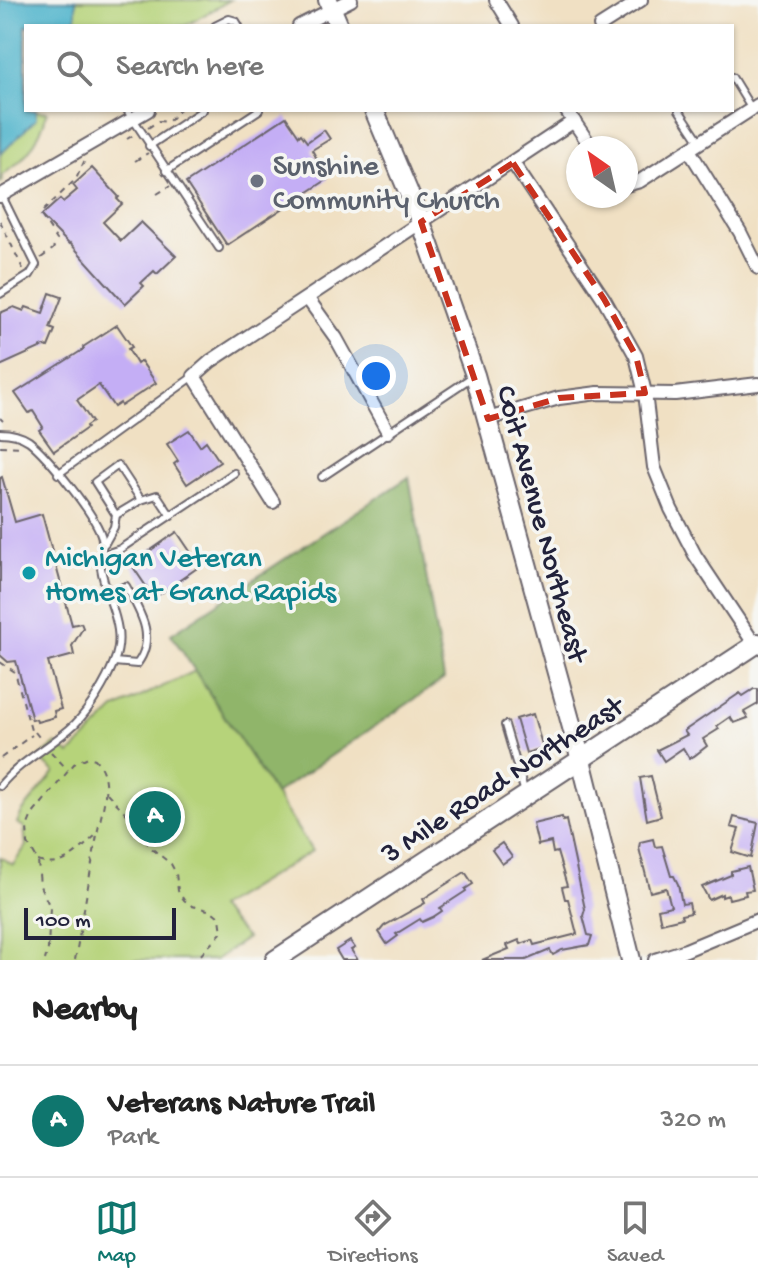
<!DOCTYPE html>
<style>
body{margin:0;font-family:"Gochi Hand",sans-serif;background:#f2f2f2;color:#222}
.compass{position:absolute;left:566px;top:136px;width:72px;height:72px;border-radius:50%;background:#fff;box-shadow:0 2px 6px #0004;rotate:326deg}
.scale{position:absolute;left:24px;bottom:20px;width:152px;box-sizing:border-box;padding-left:8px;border:4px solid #22223b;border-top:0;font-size:22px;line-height:28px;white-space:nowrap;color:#22223b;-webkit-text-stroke:6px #f6f6f2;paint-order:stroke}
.you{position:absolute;left:376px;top:376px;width:28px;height:28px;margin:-20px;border:6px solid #fff;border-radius:50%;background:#1a73e8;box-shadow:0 0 0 12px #1a73e833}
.badge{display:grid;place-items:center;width:52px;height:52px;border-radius:50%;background:#0f766e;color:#fff;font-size:26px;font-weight:700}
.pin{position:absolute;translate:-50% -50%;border:4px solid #fff;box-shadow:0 2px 8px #0006}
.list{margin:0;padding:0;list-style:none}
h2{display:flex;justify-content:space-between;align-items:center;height:104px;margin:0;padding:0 32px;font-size:34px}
h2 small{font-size:26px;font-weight:400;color:#767676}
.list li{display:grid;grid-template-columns:52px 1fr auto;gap:24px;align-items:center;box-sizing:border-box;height:112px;padding:0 32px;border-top:2px solid #e0e0e0}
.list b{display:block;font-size:30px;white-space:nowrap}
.list p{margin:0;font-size:26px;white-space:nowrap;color:#767676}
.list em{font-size:26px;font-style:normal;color:#767676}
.icon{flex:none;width:44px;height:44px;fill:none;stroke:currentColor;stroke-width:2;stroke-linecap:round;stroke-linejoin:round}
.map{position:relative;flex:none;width:758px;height:960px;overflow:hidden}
.search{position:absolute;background:#fff;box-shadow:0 2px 6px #0004;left:24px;right:24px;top:24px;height:88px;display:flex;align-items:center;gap:20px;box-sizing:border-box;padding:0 28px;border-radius:0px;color:#767676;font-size:30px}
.sheet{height:216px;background:#fff}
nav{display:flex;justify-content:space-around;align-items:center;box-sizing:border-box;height:112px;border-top:2px solid #e0e0e0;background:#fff;font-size:22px;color:#767676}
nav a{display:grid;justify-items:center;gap:4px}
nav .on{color:#0f766e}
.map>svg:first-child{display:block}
</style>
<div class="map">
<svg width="758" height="960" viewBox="0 0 758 960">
<rect width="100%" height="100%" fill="#f6f6f2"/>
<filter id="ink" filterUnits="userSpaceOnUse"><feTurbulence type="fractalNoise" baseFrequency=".0125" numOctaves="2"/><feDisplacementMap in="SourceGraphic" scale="16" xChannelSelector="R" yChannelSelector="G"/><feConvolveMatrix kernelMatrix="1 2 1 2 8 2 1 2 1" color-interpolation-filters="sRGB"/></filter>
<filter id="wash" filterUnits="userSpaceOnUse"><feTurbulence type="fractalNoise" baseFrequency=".006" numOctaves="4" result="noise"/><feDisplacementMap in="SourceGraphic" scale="32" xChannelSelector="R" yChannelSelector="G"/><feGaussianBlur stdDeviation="1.8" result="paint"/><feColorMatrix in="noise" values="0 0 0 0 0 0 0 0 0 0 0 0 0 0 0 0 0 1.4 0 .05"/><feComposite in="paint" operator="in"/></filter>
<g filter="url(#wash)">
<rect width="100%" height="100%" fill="#f0e0c3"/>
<g fill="#b6d37a" stroke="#6c7a5a" stroke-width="2">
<path d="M0 0H230L185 26H26V110L47 112C40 141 25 160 1 176L3 181 0 183Z"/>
<path d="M195 671 312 851 218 908 247 938 215 960H0V857L13 865 26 846 24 827 17 823 22 812 55 772 39 758 56 744 70 754 115 709Z"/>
</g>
<path fill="#90b56a" stroke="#596c52" stroke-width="2" d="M409 477 444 679 275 794 171 634Z"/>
<path fill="#4cb2cb" stroke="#376a83" stroke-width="2" d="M0 0H76V26H26V110H36V119L1 154Z"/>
<g id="blocks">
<g fill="#c4aef5">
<path d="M286 117 299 136 301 134 307 142 324 130 330 139 312 150 328 179 227 245 186 183Z"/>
<path d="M92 168 119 197 117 199 122 204 103 222 121 241 141 222 176 256 157 274 154 271 141 283 144 286 125 304 70 243 69 244 41 216 60 199 63 202 77 190 73 185Z"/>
<path d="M50 293 62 297 50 328 55 330 48 347 44 346 0 366V313L14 307 24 311 26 307 43 313Z"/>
<path d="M117 325 132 347 128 349 137 364 141 361 156 383 121 406 120 403 114 407 99 385 77 400 92 422 86 426 87 428 54 451 39 430 43 427 33 411 29 413 15 393 84 349 83 347Z"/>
<path d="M189 430 200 446 206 441 220 462 187 484 174 464 178 461 167 444Z"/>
<path d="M2 477 15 522 42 514 72 625 81 623 83 628 72 646 74 655 48 662 61 709 54 711 55 717 37 722 36 719 32 720 16 661 8 662 0 655V478Z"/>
<path d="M177 532 200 566 154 598 131 564Z"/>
<path d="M754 689H758V704L744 712 748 718 734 723 730 717 717 726 719 729 703 739 707 746 694 756 689 758 683 748 664 761 657 750 687 735 684 731 737 695 740 693 743 696Z"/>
<path d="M533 714 543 748 526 753 516 719Z"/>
<path d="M651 776 661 816 647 820 640 778Z"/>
<path d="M562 817 563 821 566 820 585 909 583 916 588 935 592 936 589 945 562 950 553 955 550 950 526 960H482L509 949 507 945 519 940 521 944 532 940 534 945 577 934 568 899H565L562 887 567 886 557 852 553 853 551 842 538 845 533 824Z"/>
<path d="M734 817 758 823 751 858 732 852 739 829 731 827Z"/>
<path d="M653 839 655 847 662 846 671 876H674L678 884 682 904 689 903 691 913 681 915 682 918 661 923 658 909 671 906 666 888 650 892 639 848 640 842Z"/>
<path d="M502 843 512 857 502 864 492 850Z"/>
<path d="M748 867 753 890 745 891 746 895 729 899 728 895 722 897V894L709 900 702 887 731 875V871Z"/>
<path d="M465 872 473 884 465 889 466 891 440 908 442 911 433 917 422 922 420 919 396 934 398 936 387 944 379 932 384 926 425 903 423 899Z"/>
<path d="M350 941 355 948 351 950 358 960H342L336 950Z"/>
</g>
</g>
</g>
<g filter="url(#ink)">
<use href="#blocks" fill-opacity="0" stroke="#6a646b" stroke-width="2"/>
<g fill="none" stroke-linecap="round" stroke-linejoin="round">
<defs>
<g id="lane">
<path d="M215 26 229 19 236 21 239 26"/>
<path d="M732 77 751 108"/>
<path d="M127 110 219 248"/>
<path d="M679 110 701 143"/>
<path d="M149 146 203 110"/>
<path d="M166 171 259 110"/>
<path d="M0 294 30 275 36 265 1 194"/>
<path d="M0 433C10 433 20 435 29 441 48 456 91 510 100 532 106 544 99 555 101 568 106 601 128 628 114 662 106 682 90 709 75 724 51 747 21 760 0 786"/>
<path d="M58 474 194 376"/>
<path d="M322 477 472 377"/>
<path d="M116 515 141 500 157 495 171 516"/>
<path d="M105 543 114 527 116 515 95 482 118 465 141 500"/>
<path d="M100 556 120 549 234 473"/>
<path d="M108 593 126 586C140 612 157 637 137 664L114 662"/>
<path d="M505 725 525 793"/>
</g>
<g id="street">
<path d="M496 0 512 26"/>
<path d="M299 26 351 0"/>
<path d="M600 26 641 0"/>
<path d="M566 110 592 148"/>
<path d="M689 150 740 232 758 268"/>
<path d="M513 163 604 299 636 356 645 393 654 467 671 509 695 555 755 645"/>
<path d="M626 185 640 181 758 105"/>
<path d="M0 196 148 110"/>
<path d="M308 299 336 338 388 432"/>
<path d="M488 419 559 398 598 393 675 394 758 384"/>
<path d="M273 502 194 376 211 361 574 121"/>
<path d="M655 960 686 950 758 920"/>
</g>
<g id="secondary">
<path d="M328 0 339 26"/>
<path d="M374 110 421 222 475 375 581 760 631 960"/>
<path d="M275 960 758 643"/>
</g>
</defs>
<use href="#lane" stroke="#6a646b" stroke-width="10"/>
<use href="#street" stroke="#6a646b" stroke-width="16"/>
<use href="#secondary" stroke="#6a646b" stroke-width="22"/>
<g stroke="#6a646b" stroke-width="2" stroke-dasharray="6 6" stroke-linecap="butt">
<path d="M148 128 158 121 168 122 179 110"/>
<path d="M127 139 135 134"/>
<path d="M135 161 148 153"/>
<path d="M157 194 170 186"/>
<path d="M0 221 23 269"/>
<path d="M41 258 53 249 57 240 40 214 76 179 84 162"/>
<path d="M0 418 3 421"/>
<path d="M0 446 23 447"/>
<path d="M0 662 15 672 32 734"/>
<path d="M35 732 42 741"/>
<path d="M51 752 68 770"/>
<path d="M1 758 32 735"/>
<path d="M107 793 136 824 150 847 171 864 176 873 178 891 184 900 192 906 212 911 220 918 222 932 196 960"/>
<path d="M38 861C63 871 79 850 97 834 102 810 114 780 95 759L88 757 74 764 32 815 27 827 28 844 38 861 40 886 50 907 48 949 45 960"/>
<path d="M75 960 97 835"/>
</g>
<use href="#lane" stroke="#fff" stroke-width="6"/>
<use href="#street" stroke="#fff" stroke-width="12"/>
<use href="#secondary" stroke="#fff" stroke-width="18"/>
</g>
</g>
<path fill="none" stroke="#c8321e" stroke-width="6" stroke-dasharray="16 10" stroke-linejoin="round" d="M513 163 604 299 636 356 645 393 559 398 488 419 421 222Z"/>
<circle fill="#6b7280" stroke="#f6f6f2" stroke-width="3" cx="257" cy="181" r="8"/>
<circle fill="#0f9aa8" stroke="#f6f6f2" stroke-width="3" cx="29" cy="573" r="8"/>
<g text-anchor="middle" stroke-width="7" stroke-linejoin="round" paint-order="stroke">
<g font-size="30" fill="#5b616d" stroke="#f6f6f2" text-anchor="start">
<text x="273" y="174">Sunshine<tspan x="273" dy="34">Community Church</tspan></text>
</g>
<g font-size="30" fill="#22223b" stroke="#f6f6f2">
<text transform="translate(544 523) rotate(75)" y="10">Coit Avenue Northeast</text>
<text transform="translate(501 778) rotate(-33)" y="10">3 Mile Road Northeast</text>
</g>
<g font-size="30" fill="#0d838f" stroke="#f6f6f2" text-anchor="start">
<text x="45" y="566">Michigan Veteran<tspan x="45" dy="34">Homes at Grand Rapids</tspan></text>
</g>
</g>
</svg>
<svg class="compass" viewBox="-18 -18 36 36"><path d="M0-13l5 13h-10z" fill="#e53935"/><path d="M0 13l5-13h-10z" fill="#767676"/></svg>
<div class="scale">100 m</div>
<div class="you"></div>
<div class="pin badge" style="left:155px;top:817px">A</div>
<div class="search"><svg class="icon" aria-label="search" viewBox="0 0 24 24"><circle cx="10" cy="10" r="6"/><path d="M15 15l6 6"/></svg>Search here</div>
</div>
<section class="sheet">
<h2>Nearby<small></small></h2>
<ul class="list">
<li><span class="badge">A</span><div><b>Veterans Nature Trail</b><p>Park</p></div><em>320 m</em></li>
</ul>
</section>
<nav>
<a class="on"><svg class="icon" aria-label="map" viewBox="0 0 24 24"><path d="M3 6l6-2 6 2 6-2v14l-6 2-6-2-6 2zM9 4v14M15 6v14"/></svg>Map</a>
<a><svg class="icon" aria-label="directions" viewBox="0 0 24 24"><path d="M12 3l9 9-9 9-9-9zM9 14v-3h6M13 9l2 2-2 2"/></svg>Directions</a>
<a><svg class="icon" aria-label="saved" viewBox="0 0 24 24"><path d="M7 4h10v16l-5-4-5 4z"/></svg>Saved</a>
</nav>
